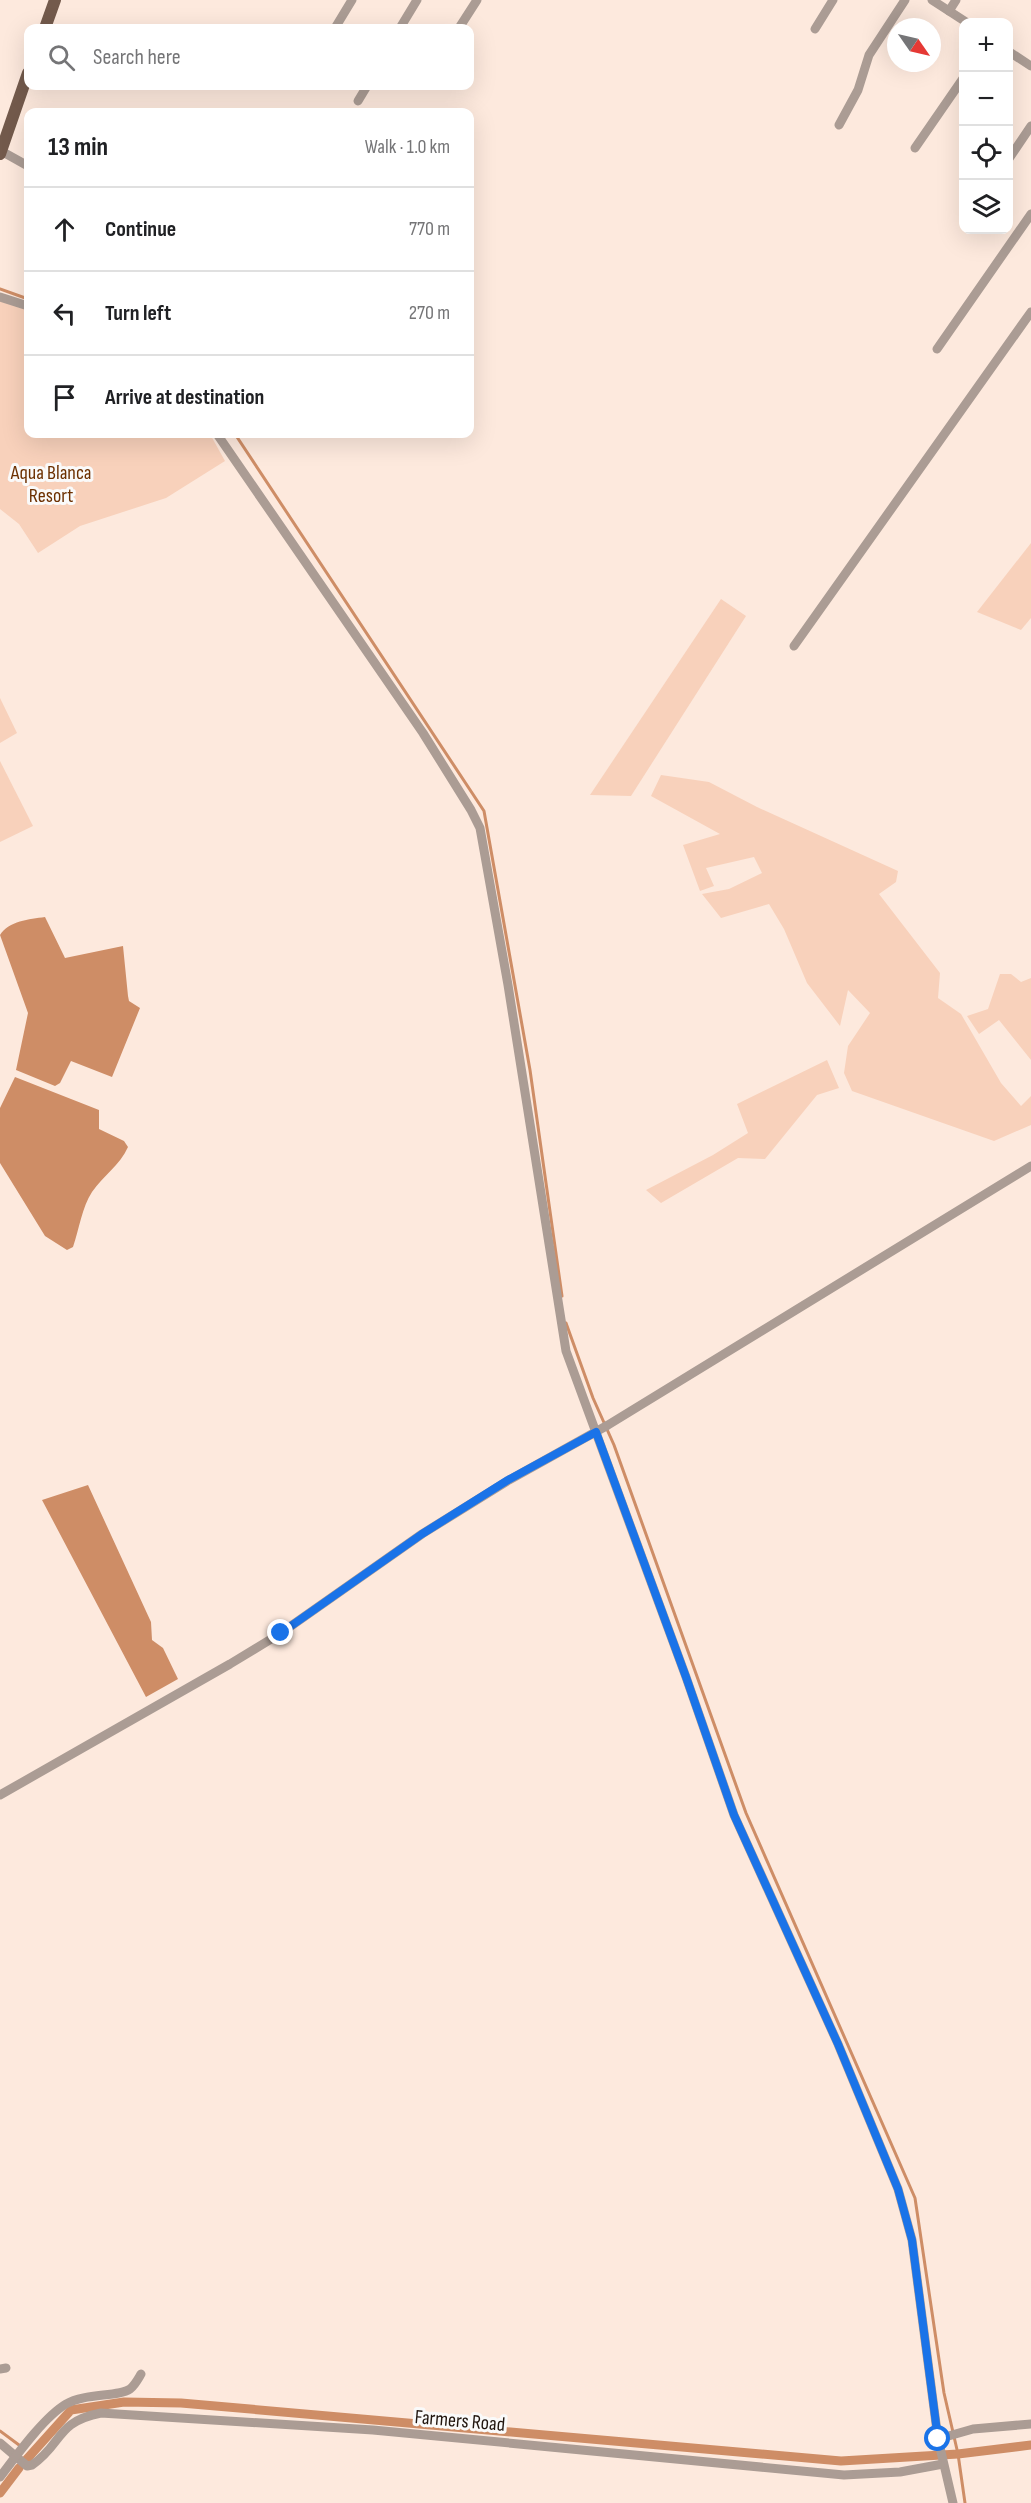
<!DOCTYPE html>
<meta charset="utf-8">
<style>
body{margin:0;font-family:"Sofia Sans Condensed",sans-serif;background:#f2f2f2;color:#202124}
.controls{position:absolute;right:18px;top:18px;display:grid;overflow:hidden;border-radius:12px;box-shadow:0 6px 24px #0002}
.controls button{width:54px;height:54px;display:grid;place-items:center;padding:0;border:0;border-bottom:2px solid #e0e0e0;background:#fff;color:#202124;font:30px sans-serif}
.compass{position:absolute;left:887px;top:18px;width:54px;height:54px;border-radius:50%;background:#fff;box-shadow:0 6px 24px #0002;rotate:124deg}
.stop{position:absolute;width:18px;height:18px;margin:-14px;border:4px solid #1a73e8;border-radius:50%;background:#fff}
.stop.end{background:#1a73e8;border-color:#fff;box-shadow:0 2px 6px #0008}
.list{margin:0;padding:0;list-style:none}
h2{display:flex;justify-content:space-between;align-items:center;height:78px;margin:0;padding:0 24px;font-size:26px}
h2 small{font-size:20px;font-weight:400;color:#757577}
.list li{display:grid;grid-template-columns:39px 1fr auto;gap:18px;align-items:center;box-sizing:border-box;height:84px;padding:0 24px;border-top:2px solid #e0e0e0}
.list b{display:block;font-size:22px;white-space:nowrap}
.list em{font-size:20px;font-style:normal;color:#757577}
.icon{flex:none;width:33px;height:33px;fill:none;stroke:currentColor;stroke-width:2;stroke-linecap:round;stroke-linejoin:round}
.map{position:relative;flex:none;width:1031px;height:2503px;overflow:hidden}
.search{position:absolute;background:#fff;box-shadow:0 6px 24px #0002;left:24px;top:24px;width:450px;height:66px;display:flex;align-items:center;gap:15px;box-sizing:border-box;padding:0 21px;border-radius:12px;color:#757577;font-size:22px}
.panel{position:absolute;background:#fff;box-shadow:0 6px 24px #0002;left:24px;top:108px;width:450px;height:330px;border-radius:12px}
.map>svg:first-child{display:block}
</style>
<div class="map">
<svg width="1031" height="2503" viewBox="0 0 1031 2503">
<rect width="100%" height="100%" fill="#fde9dd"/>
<g fill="#f8d1bb">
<path d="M0 299 28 308V434H210L225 461 166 498 80 526 38 553 19 524 0 509Z"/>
<path d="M1031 543V618L1021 630 977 612Z"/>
<path d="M721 599 746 616 631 796 590 795Z"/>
<path d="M0 698 17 733 0 743Z"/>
<path d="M0 761 33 826 0 842Z"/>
<path d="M661 775 709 782 757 807 898 871 896 882 879 894 940 973 938 998 961 1014 1001 1083 1021 1106 1031 1096V1125L994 1141 852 1091 844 1073 848 1046 870 1013 848 990 840 1026 807 983 784 929 769 904 721 918 702 894 729 889 762 873 754 857 706 868 714 886 700 891 683 845 720 834 651 796Z"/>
<path d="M1000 974H1011L1021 982 1031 978V1060L999 1020 979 1034 967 1016 988 1009Z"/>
<path d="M827 1060 839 1088 817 1095 765 1159 738 1158 661 1203 646 1190 713 1155 748 1133 737 1104Z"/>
</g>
<g fill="#ce8d66">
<path d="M45 917 65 958 123 946 128 996 129 1001 140 1008 112 1077 71 1061 60 1083 55 1086 16 1070 28 1013 0 935C9 921 29 919 45 917Z"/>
<path d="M15 1077 99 1110V1129L124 1141 128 1147C120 1165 103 1176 92 1192 82 1207 79 1230 73 1247L67 1250 45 1236 0 1163V1108Z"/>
<path d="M88 1485 151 1622 152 1640 163 1648 178 1679 146 1697 42 1500Z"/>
</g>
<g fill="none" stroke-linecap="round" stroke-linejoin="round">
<g stroke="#ce8d66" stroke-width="3">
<path d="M0 289 28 299"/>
<path d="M235 434 484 811 530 1070 562 1296"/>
<path d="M566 1323 593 1398 614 1445 746 1813 915 2198 944 2393 958 2454 965 2503"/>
<path d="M0 2431 19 2445"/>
</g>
<g stroke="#ce8d66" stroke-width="9">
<path d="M26 2460 71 2410 124 2402 181 2403 841 2461 958 2454 1031 2445"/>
<path d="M0 2493 19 2468"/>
</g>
<g stroke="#ab9c94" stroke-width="9">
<path d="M932 0 966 22"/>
<path d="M949 11 956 0"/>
<path d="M335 28 352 0"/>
<path d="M400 28 417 0"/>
<path d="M459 28 477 0"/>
<path d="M815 29 833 0"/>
<path d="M1008 51 1031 66"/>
<path d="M358 101 367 86"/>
<path d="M839 125 858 90 869 55 905 0"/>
<path d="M915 148 964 77"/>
<path d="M1 151 28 166"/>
<path d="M1008 160 1031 126"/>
<path d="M0 297 28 306"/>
<path d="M937 349 1031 214"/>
<path d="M217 434 423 733 471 810 480 828 508 985 566 1351 686 1677 734 1815 838 2044 898 2189 912 2240 938 2439 953 2503"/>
<path d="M794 646 1031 312"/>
<path d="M0 1795 230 1664 281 1633 422 1534 509 1480 608 1425 1031 1166"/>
<path d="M0 2369 6 2368"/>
<path d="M938 2439 973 2429 1031 2424"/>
<path d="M0 2443 27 2466 32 2465C63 2444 55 2422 101 2413L373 2430 844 2475 900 2472 943 2464"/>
<path d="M0 2477C16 2456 44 2417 66 2404 85 2393 118 2397 130 2389 135 2385 138 2379 141 2374"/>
</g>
<g stroke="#735a4c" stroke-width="12">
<path d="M45 28 55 0"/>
<path d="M0 154 28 73"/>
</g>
</g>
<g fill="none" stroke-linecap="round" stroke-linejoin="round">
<path stroke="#1a73e8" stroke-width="8" d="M281 1633 422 1534 508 1480 596 1432 686 1677 734 1815 838 2044 898 2189 912 2240 938 2439"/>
</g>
<g text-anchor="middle" stroke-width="6" stroke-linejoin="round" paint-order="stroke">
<g font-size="20" fill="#6c3000" stroke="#fafafa">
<text x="51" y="479">Aqua Blanca<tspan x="51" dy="23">Resort</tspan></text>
</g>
<g font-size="20" fill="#20150e" stroke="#fafafa">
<text transform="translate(460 2420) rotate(5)" y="7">Farmers Road</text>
</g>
</g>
</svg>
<div class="controls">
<button>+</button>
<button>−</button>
<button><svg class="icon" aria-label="locate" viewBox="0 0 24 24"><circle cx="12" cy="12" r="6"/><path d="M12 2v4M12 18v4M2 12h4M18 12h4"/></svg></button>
<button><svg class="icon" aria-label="layers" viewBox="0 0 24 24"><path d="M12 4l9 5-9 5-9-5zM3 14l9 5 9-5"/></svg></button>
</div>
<svg class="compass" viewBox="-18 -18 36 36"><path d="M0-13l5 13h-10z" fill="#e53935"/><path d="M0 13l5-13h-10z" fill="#757577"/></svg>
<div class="stop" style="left:938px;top:2439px"></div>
<div class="stop end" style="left:281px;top:1633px"></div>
<div class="search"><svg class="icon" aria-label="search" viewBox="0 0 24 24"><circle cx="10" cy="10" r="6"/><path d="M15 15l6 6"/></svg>Search here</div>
<section class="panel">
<h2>13 min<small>Walk · 1.0 km</small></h2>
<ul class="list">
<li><svg class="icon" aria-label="ahead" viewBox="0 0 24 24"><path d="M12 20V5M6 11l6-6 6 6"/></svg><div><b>Continue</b></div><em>770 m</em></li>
<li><svg class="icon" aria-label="left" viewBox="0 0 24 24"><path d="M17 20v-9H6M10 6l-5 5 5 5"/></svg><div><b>Turn left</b></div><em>270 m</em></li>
<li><svg class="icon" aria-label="arrive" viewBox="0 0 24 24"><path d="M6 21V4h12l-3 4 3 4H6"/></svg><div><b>Arrive at destination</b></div></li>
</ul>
</section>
</div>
